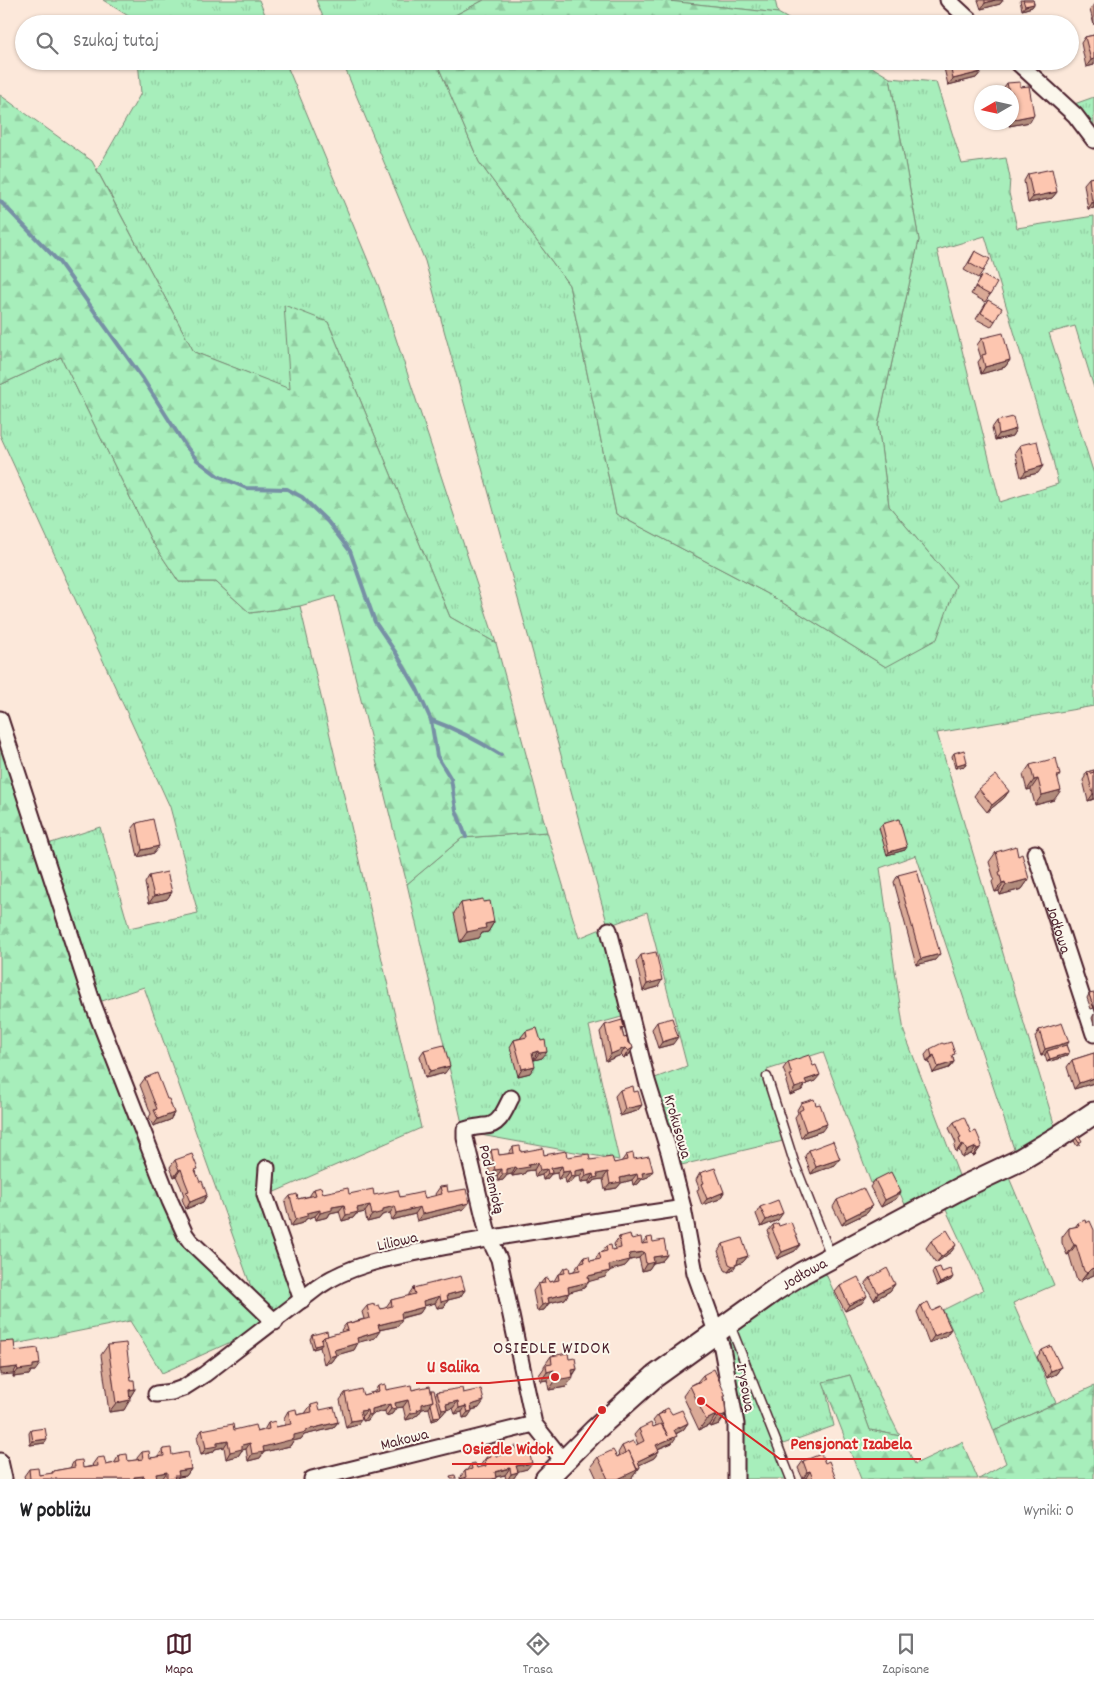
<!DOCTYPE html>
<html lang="pl">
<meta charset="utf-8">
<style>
body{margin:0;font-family:Dekko,sans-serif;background:#f2f2f2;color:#202124}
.compass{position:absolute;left:974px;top:85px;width:45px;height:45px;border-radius:50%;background:#fff;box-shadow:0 1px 4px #0004;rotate:261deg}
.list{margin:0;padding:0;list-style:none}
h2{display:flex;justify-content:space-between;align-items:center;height:65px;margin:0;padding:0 20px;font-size:21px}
h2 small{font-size:16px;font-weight:400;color:#757577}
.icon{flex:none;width:28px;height:28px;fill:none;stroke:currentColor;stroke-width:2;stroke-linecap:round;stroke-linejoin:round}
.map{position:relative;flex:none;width:1094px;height:1479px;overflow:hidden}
.search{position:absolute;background:#fff;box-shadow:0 1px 4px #0004;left:15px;right:15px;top:15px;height:55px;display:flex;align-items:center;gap:12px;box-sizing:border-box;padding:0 18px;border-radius:28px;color:#757577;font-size:19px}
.sheet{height:140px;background:#fff}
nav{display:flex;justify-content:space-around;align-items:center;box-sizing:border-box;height:70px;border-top:1px solid #e0e0e0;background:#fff;font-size:14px;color:#757577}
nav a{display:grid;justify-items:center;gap:2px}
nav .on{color:#4a1f2b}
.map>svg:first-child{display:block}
</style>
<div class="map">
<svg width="1094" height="1479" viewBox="0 0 1094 1479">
<defs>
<pattern id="grass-tufts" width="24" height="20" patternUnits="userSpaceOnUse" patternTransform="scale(1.25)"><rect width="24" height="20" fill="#a7eebb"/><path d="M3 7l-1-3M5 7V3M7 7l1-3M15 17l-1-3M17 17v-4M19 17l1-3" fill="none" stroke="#91cca1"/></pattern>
<pattern id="forest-firs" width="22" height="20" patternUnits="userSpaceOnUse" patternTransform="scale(1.25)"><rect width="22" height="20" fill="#a7eebb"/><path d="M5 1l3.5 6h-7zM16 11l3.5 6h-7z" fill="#91cca1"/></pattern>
</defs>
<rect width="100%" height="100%" fill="#fce8da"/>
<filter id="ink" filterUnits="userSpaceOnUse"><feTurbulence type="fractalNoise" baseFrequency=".02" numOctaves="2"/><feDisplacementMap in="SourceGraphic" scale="10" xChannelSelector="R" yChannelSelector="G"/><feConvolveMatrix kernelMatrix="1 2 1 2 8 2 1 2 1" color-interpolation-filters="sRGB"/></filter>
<g filter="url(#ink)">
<g fill="url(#grass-tufts)" stroke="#788673" fill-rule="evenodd">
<path d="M103 0H259L269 24H133V19Z"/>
<path d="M316 0H484L438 24H326Z"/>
<path d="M660 0H775L778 13Z"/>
<path d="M138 61H285L379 287 496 643 450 617 328 322 291 390 194 352 97 170 141 93Z"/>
<path d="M342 61H436L479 162 569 285 616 514 770 595 886 667 956 585 889 506 878 425 919 240 890 78 936 82 962 164 1006 158 1010 178 1009 193 1017 228 1094 216V388L1075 326 1049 333 1094 474V706L937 733 1058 1137 1018 1161 916 855 880 868 904 1032 963 1186 1005 1168 1054 1285 1013 1303 1056 1403 994 1431 966 1359 943 1310 983 1290 941 1199 910 1216 892 1175 871 1183 823 1052 767 1070 783 1141 673 1167 647 1081 687 1066 647 912 608 926 629 1015 589 1026 619 1160 464 1132 407 884 462 838 547 832 579 938 608 926 425 261ZM985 236 1053 460 1058 484 1000 502 937 250Z"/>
<path d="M1094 97V140L1066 107Z"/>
<path d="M61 357 151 540 179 582H216L250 613 300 606 421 1128 270 1194 307 1296 275 1322 250 1284 144 987 93 1004 42 846 100 827 129 928 198 913 170 807 0 435V385Z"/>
<path d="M802 1273 826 1274 878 1392 900 1436 870 1430 850 1375 824 1382 834 1426 783 1444 794 1479H736L717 1331Z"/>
</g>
<g fill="url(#forest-firs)" stroke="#788673">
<path d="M484 0H660L778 13 797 24H438Z"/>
<path d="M436 61H862L890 78 919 240 878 425 889 506 956 585 937 639 886 667 770 595 616 514 569 285 479 162Z"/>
<path d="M0 95 92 161 194 352 290 389 284 305 328 322 450 617 496 643 547 832 462 838 407 884 335 596 300 606 250 613 216 582H179L151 540 61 357 0 385Z"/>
<path d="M0 719 75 950 185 1234 275 1322 162 1373 130 1321 0 1347Z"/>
<path d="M850 1375 870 1430 900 1436 915 1464 962 1442 978 1479H861L823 1382Z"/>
<path d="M1094 1386V1479H979L1006 1463 994 1431Z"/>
</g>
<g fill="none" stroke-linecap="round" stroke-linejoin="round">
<g stroke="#7790a5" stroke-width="4">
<path d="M0 201 59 262 143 379 185 445 197 460 218 476 246 488 287 489 302 497 328 522 350 551 375 622 396 653 417 689 431 720 437 756 451 779 456 810 466 837"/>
<path d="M431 720C456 729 479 741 501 755"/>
</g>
<defs>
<g id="lane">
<path d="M767 1077 794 1162 831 1256"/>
<path d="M730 1325 791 1479"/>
</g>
<g id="street">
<path d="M948 0 974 24"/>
<path d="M1016 61 1075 115 1094 140"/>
<path d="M0 719 93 1004 170 1201 185 1234 190 1241 275 1322"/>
<path id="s1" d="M1035 853 1094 1034"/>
<path d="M609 930 647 1081 669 1152 683 1208 695 1273 722 1348 736 1424V1479"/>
<path d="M511 1098C505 1109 500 1126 485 1126 478 1127 472 1127 465 1130V1138L489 1238 499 1259 534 1424 564 1462"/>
<path d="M267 1168 265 1195 302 1300"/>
<path d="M156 1394 172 1392 183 1388 205 1374 318 1287C353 1262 401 1256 443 1247 522 1232 603 1220 683 1208"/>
<path d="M0 1461 4 1479"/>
<path d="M312 1479 534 1424"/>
</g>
<g id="secondary">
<path id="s2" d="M546 1479 595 1430 654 1377 775 1290 802 1273 963 1187 1018 1161 1058 1137 1094 1113"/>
</g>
</defs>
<use href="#lane" stroke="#4a1f2b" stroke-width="11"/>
<use href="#street" stroke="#4a1f2b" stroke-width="19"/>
<use href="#secondary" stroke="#4a1f2b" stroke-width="25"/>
<use href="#lane" stroke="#fbf7ec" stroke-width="8"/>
<use href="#street" stroke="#fbf7ec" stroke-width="15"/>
<use href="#secondary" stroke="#fbf7ec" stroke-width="21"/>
</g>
<g fill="#daaa97" stroke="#4a1f2b">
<path d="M978 0H1003L1000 4 981 9Z"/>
<path d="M1020 0H1033L1034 4 1032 7 1022 10Z"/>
<path d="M1094 4V25L1090 10Z"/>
<path d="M1094 35V65L1086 67 1081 43 1085 37Z"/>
<path d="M945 61H978L981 72 976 78 948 85 943 64Z"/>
<path d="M1007 83 1030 122 1009 126 1008 122H1012V92H1003L1002 90Z"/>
<path d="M1028 174 1057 192 1052 198 1028 203 1024 181Z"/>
<path d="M1094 177V208L1088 209 1084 184 1089 178Z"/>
<path d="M975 251 983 271 978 278 964 270Z"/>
<path d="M982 275 990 295 985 302 971 294Z"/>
<path d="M988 300 995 321 991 327 976 319Z"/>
<path d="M982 338 1010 360 1005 367 981 374 978 362 981 358 977 345Z"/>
<path d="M997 421 1016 429 1012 436 995 440 992 428Z"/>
<path d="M1020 445 1038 473 1021 477 1015 452Z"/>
<path d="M954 753 967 762 965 766 955 768 952 756Z"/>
<path d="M1030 765 1060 775 1058 778 1054 800 1035 805 1031 789 1027 790 1023 775Z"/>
<path d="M1094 770V799L1088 801 1083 780 1085 777V775L1087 772Z"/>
<path d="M979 789 1009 791 1004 798 987 812 974 796Z"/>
<path d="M137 823 154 853 138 857 132 829Z"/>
<path d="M882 824 905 850 887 855 879 828Z"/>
<path d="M996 852 1018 856 1029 879 1022 889 1000 895 999 891 995 892 992 882 994 879 989 862Z"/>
<path d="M898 875 935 960 916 965 894 882Z"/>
<path d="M149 876 172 892 167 899 149 903 145 883Z"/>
<path d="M483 902 494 922 488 932 482 933 479 938 460 942 454 913 461 903Z"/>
<path d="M641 955 658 987 643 991 636 962Z"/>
<path d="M1089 994 1094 1008 1091 1009 1087 998Z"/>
<path d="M1094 1014V1025L1092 1018Z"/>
<path d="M657 1022 673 1044 658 1048 652 1029Z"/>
<path d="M605 1025 624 1027 622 1030 624 1038 633 1048 629 1055 624 1058 621 1055 606 1061 600 1032Z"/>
<path d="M1039 1030 1066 1045 1069 1053 1067 1056 1047 1062 1045 1055 1041 1056 1035 1037Z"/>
<path d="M526 1031 541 1041 542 1058 534 1060V1058H533L530 1073 518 1076 510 1047 514 1040 521 1038V1037Z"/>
<path d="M930 1049 953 1057 954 1062 949 1068 933 1073 929 1062H927L925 1055Z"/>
<path d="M424 1050 445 1073 425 1078 420 1056Z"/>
<path d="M1094 1053V1083L1074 1089 1067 1067 1072 1060Z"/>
<path d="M788 1062 815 1081 806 1084 802 1090 790 1095 786 1082 787 1079 783 1069Z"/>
<path d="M145 1078 167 1099 174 1113 170 1120 153 1126 149 1117 151 1114 140 1085Z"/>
<path d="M620 1090 642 1105 637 1111 620 1116 615 1096Z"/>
<path d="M801 1103 822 1131 801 1138 795 1117 798 1113 797 1110Z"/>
<path d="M954 1122 971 1133 980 1148 975 1155 973 1156 971 1154 962 1158 959 1150 956 1152 954 1146 956 1143 949 1128Z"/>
<path d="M1076 1138 1080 1144 1077 1146 1074 1141Z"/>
<path d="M513 1147 521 1152 614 1163 621 1162 626 1155 634 1159 648 1177 642 1179 638 1184 633 1185 632 1180 621 1183 617 1188 605 1190 603 1179 595 1180 593 1183 589 1184V1181L581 1182 580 1176 575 1177 571 1182 566 1183 565 1178 558 1179 557 1173 551 1174 547 1179 543 1180 542 1175 535 1177 534 1170 526 1171 524 1174 512 1176V1174L507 1175 503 1180 498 1181 497 1176 490 1177 487 1157 491 1150 499 1155 508 1154Z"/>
<path d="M809 1150 835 1165 811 1174 805 1156Z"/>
<path d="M175 1160 196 1171 203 1202 186 1209 182 1199 184 1196 181 1187 176 1176 174 1177 170 1167Z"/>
<path d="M700 1173 724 1192 720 1199 702 1205 697 1191 699 1188 696 1180Z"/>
<path d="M875 1180 896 1199 881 1207 870 1187Z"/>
<path d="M440 1187 448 1192 464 1209 417 1221 415 1214 392 1220 390 1213 382 1215 379 1219 367 1222 365 1212 356 1214 353 1218 342 1221 339 1211 330 1213 328 1217 316 1220 315 1216 306 1219 303 1223 291 1226 285 1202 290 1196 298 1199 310 1196V1195L314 1189 323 1193 425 1198 436 1196 435 1194Z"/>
<path d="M837 1200 872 1206 867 1213 842 1225 833 1207Z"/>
<path d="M760 1207 778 1220 761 1227 756 1214Z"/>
<path d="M1078 1223 1094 1275 1084 1279 1080 1282 1077 1281 1069 1254 1067 1255 1062 1243V1237L1069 1228 1075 1227Z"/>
<path d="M773 1225 779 1226 795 1251 777 1259 768 1236 769 1234 768 1231Z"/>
<path d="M619 1237 631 1239 642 1244 647 1238 653 1242 667 1255 662 1261 653 1263 649 1269 642 1271 639 1258 630 1260 625 1266 610 1270 605 1277 589 1281 584 1288 569 1292 565 1299 549 1303 544 1310 537 1311 533 1291 538 1284H540L544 1279 549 1282 554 1281 558 1274H560L564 1268 570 1272 574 1271 579 1264 580 1263 584 1257 590 1261 595 1260 599 1253 602 1252 606 1246 612 1250 615 1249 614 1244Z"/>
<path d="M931 1241 952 1251 936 1263 926 1248Z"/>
<path d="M723 1244 748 1256 743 1262 736 1265 732 1271 728 1272 725 1270 718 1251Z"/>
<path d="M934 1269 942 1272 951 1280 937 1286 932 1273Z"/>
<path d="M870 1278 895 1284 890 1291 874 1300 865 1284Z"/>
<path d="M840 1286 862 1303 845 1311 835 1292Z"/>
<path d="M413 1288 465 1290 460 1297 448 1300 444 1307 437 1308 435 1303 424 1306 420 1313 402 1318 398 1326 379 1330 375 1338 358 1342 354 1350 336 1355 331 1362 324 1364 320 1347 313 1349 310 1339 312 1335 328 1336 342 1332 341 1330 346 1324 364 1319 362 1312 367 1306H374L381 1309 387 1308 386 1307 391 1300 409 1296V1294Z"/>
<path d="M921 1305 932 1311 946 1336 929 1343 917 1312Z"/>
<path d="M108 1345 131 1380 135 1389 130 1397 124 1410 109 1412 101 1355Z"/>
<path d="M1042 1350 1061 1367 1056 1374 1047 1378 1037 1357Z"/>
<path d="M15 1351 35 1371H31L29 1375 13 1377Z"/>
<path d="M551 1356 569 1359 577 1369 566 1387 549 1390 547 1380 541 1381 539 1375 544 1368V1366Z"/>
<path d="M703 1375 725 1398 726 1414 719 1424 711 1427 710 1425 699 1430 683 1396 690 1386 697 1382Z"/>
<path d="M378 1386 386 1390H431L435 1395 437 1392 463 1393 479 1408 472 1410 468 1417 463 1418 462 1412 455 1414 453 1408 446 1410 442 1415 438 1419 432 1421 429 1408 422 1409 418 1415 415 1416 413 1418 406 1420 403 1407 396 1408 392 1414 386 1416 385 1411 372 1414 368 1420 363 1421 362 1416H361L357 1425 346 1428 340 1400 345 1393 363 1395 374 1392Z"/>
<path d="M311 1405 338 1422 333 1428 304 1435 301 1439 293 1441 290 1446 264 1452 260 1458 248 1461 246 1449 242 1450 238 1456 226 1459 224 1447 215 1449 213 1452 201 1455 197 1437 202 1430H234L257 1432 264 1430 268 1423 276 1427 285 1425 284 1418 288 1411 297 1415 306 1413V1412Z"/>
<path d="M664 1410 688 1423 683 1430 676 1434 672 1443 658 1449 659 1451 654 1458 639 1465 640 1467 631 1479H597L591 1466 598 1457H617L619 1456 618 1453 622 1446 636 1445 638 1444 634 1435 639 1429 653 1427 656 1426 653 1421 658 1415 661 1413Z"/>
<path d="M31 1430 47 1439 45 1443 30 1445 29 1433Z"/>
<path d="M512 1447 518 1451 527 1469 518 1471V1472L513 1479H506L505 1475 496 1477 495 1479H460V1477L465 1471 467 1470 471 1464 477 1468 481 1467 480 1466 490 1452 496 1456 507 1453Z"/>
<path d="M163 1449 191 1469 186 1476 178 1477 177 1479H25L24 1476 29 1469 39 1475 51 1474 53 1471 70 1468 74 1461 83 1468 93 1466 92 1465 97 1458 106 1465 115 1463V1462L119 1455 128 1461 137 1460V1458L142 1452 150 1458 159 1457V1455Z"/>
<path d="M803 1461 825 1463 836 1479H806V1478L803 1479 798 1468Z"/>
</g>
<g fill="#b18b7b" stroke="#4a1f2b">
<path d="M995 0H1003L1000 4 981 9 985 3Z"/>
<path d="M1034 4 1032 7 1022 10 1025 6Z"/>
<path d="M1094 59V65L1086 67 1091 60Z"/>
<path d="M981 72 976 78 948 85 953 79Z"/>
<path d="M1034 115 1030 122 1009 126 1014 119Z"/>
<path d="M1057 192 1052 198 1028 203 1033 197Z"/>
<path d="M1094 202V208L1088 209 1092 203Z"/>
<path d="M1010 360 1005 367 981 374 985 367Z"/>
<path d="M1016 429 1012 436 995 440 999 434Z"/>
<path d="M1043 466 1038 473 1021 477 1026 471Z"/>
<path d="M967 762 965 766 955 768 957 765Z"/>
<path d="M1038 779 1031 789 1027 790 1034 780Z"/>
<path d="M1061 790 1054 800 1035 805 1042 795Z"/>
<path d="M1009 791 1004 798 987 812 992 805Z"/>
<path d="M1093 794H1094V799L1088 801Z"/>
<path d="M159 846 154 853 138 857 142 850Z"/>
<path d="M907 847 905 850 887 855 889 852Z"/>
<path d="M1029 879 1022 889 1000 895 1006 885Z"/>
<path d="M1005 882 999 891 995 892 1002 883Z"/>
<path d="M172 892 167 899 149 903 154 896Z"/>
<path d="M494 922 488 932 482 933 479 938 460 942 467 932 485 924Z"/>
<path d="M940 954 935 960 916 965 921 959Z"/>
<path d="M662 980 658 987 643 991 647 984Z"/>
<path d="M678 1037 673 1044 658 1048 662 1042Z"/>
<path d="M1069 1042 1064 1049 1047 1051 1045 1055 1041 1056 1045 1049Z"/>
<path d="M625 1048 621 1055 606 1061 611 1054Z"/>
<path d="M633 1048 629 1055 624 1058 628 1051Z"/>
<path d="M538 1051 534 1058 527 1059 532 1053Z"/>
<path d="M547 1052 542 1058 534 1060 539 1053Z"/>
<path d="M1069 1053 1067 1056 1047 1062 1050 1059Z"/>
<path d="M934 1055 929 1062H927L932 1056Z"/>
<path d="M954 1062 949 1068 933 1073 938 1067Z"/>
<path d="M450 1066 445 1073 425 1078 430 1071Z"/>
<path d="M535 1066 530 1073 518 1076 522 1069Z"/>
<path d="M820 1075 815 1081 806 1084 802 1090 790 1095 795 1088 805 1080Z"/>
<path d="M1094 1078V1083L1074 1089 1079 1083Z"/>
<path d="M642 1105 637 1111 620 1116 625 1109Z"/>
<path d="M174 1113 170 1120 153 1126 158 1119Z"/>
<path d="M827 1124 822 1131 801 1138 806 1131Z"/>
<path d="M963 1144 959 1150 956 1152 961 1145Z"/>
<path d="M976 1147 971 1154 962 1158 967 1151Z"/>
<path d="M980 1148 975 1155 973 1156 977 1149Z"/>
<path d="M840 1159 835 1165 811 1174 816 1167Z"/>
<path d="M538 1163 534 1170 526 1171 524 1174 512 1176 517 1169 528 1165Z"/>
<path d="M562 1166 557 1173 551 1174 547 1179 543 1180 551 1168Z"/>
<path d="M516 1167 512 1174 507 1175 503 1180 498 1181 507 1169Z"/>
<path d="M181 1169 176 1176 174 1177 179 1170Z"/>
<path d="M502 1169 497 1176 490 1177 495 1170Z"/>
<path d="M547 1169 542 1175 535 1177 540 1170Z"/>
<path d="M585 1169 580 1176 575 1177 571 1182 566 1183 575 1171Z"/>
<path d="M570 1171 565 1178 558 1179 563 1172Z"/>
<path d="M653 1171 648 1177 642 1179 638 1184 633 1185 642 1173Z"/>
<path d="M608 1172 603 1179 595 1180 593 1183 589 1184 597 1174Z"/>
<path d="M593 1174 589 1181 581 1182 586 1176Z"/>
<path d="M637 1174 632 1180 621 1183 617 1188 605 1190 610 1184 620 1178Z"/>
<path d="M724 1192 720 1199 702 1205 707 1199Z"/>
<path d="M901 1192 896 1199 881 1207 885 1200Z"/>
<path d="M207 1195 203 1202 186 1209 190 1202Z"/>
<path d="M469 1203 464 1209 417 1221 422 1214Z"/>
<path d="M344 1205 339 1211 330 1213 328 1217 316 1220 320 1213 332 1207Z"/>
<path d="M370 1205 365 1212 356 1214 353 1218 342 1221 346 1215 357 1208Z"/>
<path d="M395 1206 390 1213 382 1215 379 1219 367 1222 372 1215 383 1209Z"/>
<path d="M872 1206 867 1213 842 1225 846 1219Z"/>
<path d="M420 1207 415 1214 392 1220 397 1213Z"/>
<path d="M320 1210 315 1216 306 1219 303 1223 291 1226 296 1219 307 1213Z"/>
<path d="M783 1213 778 1220 761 1227 766 1220Z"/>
<path d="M800 1245 795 1251 777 1259 782 1252Z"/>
<path d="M956 1245 952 1251 936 1263 941 1257Z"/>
<path d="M1074 1245H1076L1069 1254 1067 1255Z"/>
<path d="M644 1252 639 1258 630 1260 625 1266 605 1272 609 1265 629 1254Z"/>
<path d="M667 1255 662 1261 653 1263 649 1269 642 1271 646 1264 653 1257Z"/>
<path d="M748 1256 743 1262 736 1265 732 1271 728 1272 738 1259Z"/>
<path d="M1094 1268V1275L1084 1279 1080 1282 1087 1273 1091 1269Z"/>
<path d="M610 1271 605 1277 584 1283 588 1276Z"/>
<path d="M953 1277 951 1280 937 1286 940 1283Z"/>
<path d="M589 1282 584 1288 563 1294 568 1287Z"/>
<path d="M895 1284 890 1291 874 1300 878 1293Z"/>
<path d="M465 1290 460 1297 448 1300 444 1307 437 1308 447 1295Z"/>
<path d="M569 1293 565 1299 549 1303 544 1310 537 1311 548 1298Z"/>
<path d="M440 1296 435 1303 419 1307 423 1301Z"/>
<path d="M867 1296 862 1303 845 1311 849 1305Z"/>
<path d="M424 1307 420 1313 396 1319 401 1313Z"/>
<path d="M402 1319 398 1326 373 1331 378 1325Z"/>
<path d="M951 1329 946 1336 929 1343 934 1336Z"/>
<path d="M380 1331 375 1338 352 1344 357 1338Z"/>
<path d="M358 1343 354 1350 330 1357 334 1350Z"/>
<path d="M322 1344 320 1347 313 1349 315 1346Z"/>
<path d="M336 1355 331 1362 324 1364 329 1357Z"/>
<path d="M40 1364 35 1371H31L29 1375 13 1377 18 1370 33 1365Z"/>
<path d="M17 1367 13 1374 0 1375V1369Z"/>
<path d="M1061 1367 1056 1374 1047 1378 1051 1371Z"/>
<path d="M577 1369 571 1377H573L566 1387 549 1390 556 1380 572 1370Z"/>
<path d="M554 1370 547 1380 541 1381 547 1372Z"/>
<path d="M135 1389 129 1399V1390Z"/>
<path d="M130 1400 124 1410 109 1412 116 1403Z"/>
<path d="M408 1400 403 1407 396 1408 392 1414 386 1416 395 1403Z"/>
<path d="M433 1401 429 1408 422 1409 418 1415 415 1416 413 1418 406 1420 411 1413 422 1404Z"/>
<path d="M458 1401 453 1408 446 1410 442 1415 438 1419 432 1421 434 1417 438 1416 446 1404Z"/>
<path d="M484 1401 479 1408 467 1411 471 1405Z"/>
<path d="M390 1404 385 1411 372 1414 368 1420 363 1421 372 1409Z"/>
<path d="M466 1406 462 1412 455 1414 459 1408Z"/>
<path d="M367 1410 362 1416 355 1418 360 1411Z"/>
<path d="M472 1411 468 1417 463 1418 468 1412Z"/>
<path d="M726 1414 719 1424 711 1427 717 1418Z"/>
<path d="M716 1415 710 1425 699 1430 706 1420Z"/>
<path d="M362 1419 357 1425 346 1428 351 1421Z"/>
<path d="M338 1422 333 1428 304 1435 301 1439 293 1441 290 1446 264 1452 260 1458 248 1461 252 1454 263 1447 294 1435 306 1430Z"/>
<path d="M688 1423 683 1430 669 1437 674 1430Z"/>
<path d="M677 1436 672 1443 652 1451 656 1445Z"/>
<path d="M47 1439 45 1443 30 1445 33 1441Z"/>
<path d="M228 1441 224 1447 215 1449 213 1452 201 1455 206 1448 217 1443Z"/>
<path d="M250 1443 246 1449 242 1450 238 1456 226 1459 230 1452 242 1445Z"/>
<path d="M659 1451 654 1458 633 1468 638 1461Z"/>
<path d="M532 1463 527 1469 512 1473 516 1466Z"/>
<path d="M640 1467 631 1479H618L634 1470Z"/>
<path d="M510 1468 505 1475 490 1478 495 1472Z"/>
<path d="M191 1469 186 1476 178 1477 177 1479H173L178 1471Z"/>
<path d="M810 1471 806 1478 803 1479 807 1472Z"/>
<path d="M167 1472 162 1479H152L156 1474Z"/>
<path d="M518 1472 513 1479H508L511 1474Z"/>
<path d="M144 1476 142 1479H133L134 1477Z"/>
</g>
<g fill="#fdc6b0" stroke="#4a1f2b">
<path d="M985 0H995L985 3Z"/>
<path d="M1023 0H1033L1034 4 1025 6Z"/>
<path d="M1094 35V59L1091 60 1085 37Z"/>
<path d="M949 61H978L981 72 953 79Z"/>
<path d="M1020 82V87L1029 86 1034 115 1014 119 1012 108V92H1009L1007 83Z"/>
<path d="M1052 169 1057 192 1033 197 1028 174Z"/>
<path d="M1094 177V202L1092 203 1089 178Z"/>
<path d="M975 251 990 259 983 271 969 263Z"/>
<path d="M982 275 997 283 990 295 975 287Z"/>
<path d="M988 300 1002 308 995 321 981 313Z"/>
<path d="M1003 333 1010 360 985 367 982 355 986 354 982 338Z"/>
<path d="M1013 417 1016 429 999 434 997 421Z"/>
<path d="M1037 441 1043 466 1026 471 1020 445Z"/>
<path d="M964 750 967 762 957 765 954 753Z"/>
<path d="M1056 758 1060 775 1057 776 1061 790 1042 795 1038 779 1034 780 1030 765Z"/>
<path d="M1094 770V772L1088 774V776L1087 772Z"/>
<path d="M1094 772V794H1093L1088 774Z"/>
<path d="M996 775 1009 791 992 805 979 789Z"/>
<path d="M153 819 159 846 142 850 137 823Z"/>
<path d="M899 819 907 847 889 852 882 824Z"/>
<path d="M1016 846 1018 856 1022 854 1029 879 1006 885 1005 882 1002 883 999 872 1001 871 996 852Z"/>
<path d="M917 870 940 954 921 959 898 875Z"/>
<path d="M167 872 172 892 154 896 149 876Z"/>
<path d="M483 899V902L490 901 494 922 485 924 486 928 467 932 461 903Z"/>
<path d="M656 952 662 980 647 984 641 955Z"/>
<path d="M1094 993V1006H1093L1089 994Z"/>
<path d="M672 1018 678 1037 662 1042 657 1022Z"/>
<path d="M622 1020 624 1027 621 1028 624 1038 627 1037 628 1043 632 1045 633 1048 628 1051 625 1048 611 1054 605 1025Z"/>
<path d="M1062 1023 1069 1042 1045 1049 1039 1030Z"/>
<path d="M537 1028 541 1041 545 1040 547 1052 539 1053 538 1051 532 1053 535 1066 522 1069 514 1040 527 1037 526 1031Z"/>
<path d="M951 1042 955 1054 952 1055 954 1062 938 1067 934 1055 932 1056 930 1049 942 1043 944 1044Z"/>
<path d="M444 1045 450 1066 430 1071 424 1050Z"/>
<path d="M1066 1045 1069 1053 1050 1059 1047 1051Z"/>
<path d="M1094 1053V1078L1079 1083 1072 1060Z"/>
<path d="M809 1055 813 1066 816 1065 820 1075 805 1080 807 1084 795 1088 790 1075H792L788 1062Z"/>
<path d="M157 1073 167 1099H169L174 1113 158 1119 154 1110 157 1109 145 1078Z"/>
<path d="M633 1086 634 1092 638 1091 642 1105 625 1109 620 1090Z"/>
<path d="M814 1099 816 1105 820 1104 827 1124 806 1131 799 1111 803 1109 801 1103Z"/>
<path d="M964 1117 971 1133 976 1131 982 1145 980 1148 977 1149 976 1147 967 1151 963 1144 961 1145 959 1139 961 1138 954 1122Z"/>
<path d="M1079 1136 1082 1141 1079 1143 1076 1138Z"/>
<path d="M833 1141 840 1159 816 1167 809 1150Z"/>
<path d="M520 1146 521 1152 543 1148 544 1155 566 1151 567 1157 589 1154 590 1160 612 1157 614 1163 627 1160 626 1155 633 1153 634 1159 649 1156 653 1171 642 1173 643 1177 638 1179 637 1174 620 1178 621 1182 610 1184 608 1172 597 1174 598 1177 594 1178 593 1174 586 1176 585 1169 575 1171V1176L571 1177 570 1171 563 1172 562 1166 551 1168 552 1173 548 1174 547 1169 540 1170 538 1163 528 1165 529 1167 517 1169 516 1167 507 1169V1174H502V1169L495 1170 491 1150 498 1149 499 1155 514 1153 513 1147Z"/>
<path d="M192 1154 198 1169 195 1170 200 1182 202 1181 207 1195 190 1202 186 1192 189 1191 185 1181 181 1169 179 1170 175 1160Z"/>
<path d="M715 1168 724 1192 707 1199 701 1184 704 1183 700 1173Z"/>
<path d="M891 1172 901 1192 885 1200 875 1180Z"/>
<path d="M447 1186 448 1192 466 1189 469 1203 422 1214 420 1207 397 1213 395 1206 383 1209V1212L372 1215 370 1205 357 1208 358 1212 346 1215 344 1205 332 1207V1210L320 1213V1210L307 1213V1216L296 1219 290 1196 297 1194 298 1199 316 1195 314 1189 321 1187 323 1193 348 1188 349 1194 373 1189 374 1195 398 1190 400 1197 423 1192 425 1198 442 1194 440 1187Z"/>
<path d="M863 1188 872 1206 846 1219 837 1200Z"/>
<path d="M778 1200 783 1213 766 1220 760 1207Z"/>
<path d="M1085 1220 1086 1223 1090 1221 1094 1230V1268L1091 1269 1087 1273 1084 1271 1076 1245H1074L1069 1234V1228L1079 1226 1078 1223Z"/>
<path d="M791 1222 800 1245 782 1252 772 1229H774L773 1225 778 1223 779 1226Z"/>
<path d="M947 1230 956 1245 941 1257 931 1241Z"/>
<path d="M630 1234 631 1239 641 1237 642 1244 648 1243 647 1238 652 1237 653 1242 664 1240 667 1255 653 1257 654 1262 646 1264 644 1252 629 1254 630 1260 609 1265 610 1271 588 1276 589 1282 568 1287 569 1293 548 1298 549 1303 542 1305 538 1284 545 1283 544 1279 548 1278 549 1282 559 1280 558 1274 565 1273 564 1268 569 1267 570 1272 580 1270 579 1264 585 1262 584 1257 589 1256 590 1261 601 1259 599 1253 607 1251 606 1246 611 1245 612 1250 621 1248 619 1237Z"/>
<path d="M742 1238 748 1256 738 1259 737 1264 733 1266 729 1264 723 1244Z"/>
<path d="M940 1267 942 1272 950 1269 953 1277 940 1283 934 1269Z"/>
<path d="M887 1268 895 1284 878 1293 870 1278Z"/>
<path d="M461 1276 465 1290 447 1295 448 1300 441 1302 440 1296 423 1301 424 1307 401 1313 402 1319 378 1325 380 1331 357 1338 358 1343 334 1350 336 1355 329 1357 324 1337 348 1330 346 1324 370 1318 367 1306 374 1304V1306L379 1305 381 1309 392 1306 391 1300 415 1294 413 1288Z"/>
<path d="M858 1277 867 1296 849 1305 840 1286Z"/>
<path d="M928 1302 932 1311 941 1307 951 1329 934 1336 921 1305Z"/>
<path d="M327 1331 328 1336 324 1337 321 1340 322 1344 315 1346 312 1335Z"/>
<path d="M14 1341 15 1351 38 1348 40 1364 33 1365V1368L18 1370 17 1367 0 1369V1342Z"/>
<path d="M126 1343 131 1380H134L135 1389 129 1390 130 1400 116 1403 108 1345Z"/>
<path d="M1051 1346 1061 1367 1051 1371 1042 1350Z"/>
<path d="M568 1353 569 1359 575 1358 577 1369 572 1370 573 1377 556 1380 554 1370 547 1372 546 1365 552 1364 551 1356Z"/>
<path d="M714 1369 726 1396H724L726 1414 717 1418 716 1415 706 1420 690 1386 705 1379 703 1375Z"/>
<path d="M385 1384 386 1390 411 1385 412 1390 430 1386 433 1401 422 1404V1408L417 1410 418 1412 411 1413 408 1400 395 1403 396 1408 391 1409 390 1404 372 1409V1414L368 1415 367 1410 360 1411 362 1419 351 1421 345 1393 361 1389 363 1395 379 1391 378 1386Z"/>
<path d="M462 1388 463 1393 481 1389 484 1401 471 1405 472 1411 468 1412 466 1406 459 1408 458 1401 446 1404 447 1409 442 1410 437 1392Z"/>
<path d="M431 1390H434L441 1416 434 1417 431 1404 433 1401Z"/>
<path d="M318 1403 320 1410 334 1407 338 1422 306 1430V1432L294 1435V1439L263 1447 264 1452 252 1454 250 1443 242 1445V1449L230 1452 228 1441 217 1443V1446L206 1448 202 1430 233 1424 234 1430 255 1425 257 1432 269 1429 268 1423 275 1421 276 1427 291 1424 288 1411 296 1409 297 1415 312 1412 311 1405Z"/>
<path d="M668 1408 672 1414 682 1410 688 1423 674 1430 677 1436 656 1445 659 1451 638 1461 640 1467 637 1469 629 1451 625 1453 622 1446 633 1441 636 1445 644 1441 639 1429 651 1423 653 1427 661 1424 668 1436 658 1415 665 1412 664 1410Z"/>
<path d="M45 1428 47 1439 33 1441 31 1430Z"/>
<path d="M516 1446 518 1451 528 1448 532 1463 516 1466 518 1472 511 1474 510 1468 495 1472 496 1478 492 1479H460L466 1477 465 1471 472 1469 471 1464 475 1463 477 1468 486 1466 485 1459 491 1457 490 1452 495 1451 496 1456 513 1452 512 1447Z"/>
<path d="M171 1448 172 1455 188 1452 191 1469 178 1471 179 1476H174L175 1479H167V1472L156 1474 157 1479H145L144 1476 134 1477V1479H30L29 1469 38 1468 39 1475 53 1473V1471L75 1467 74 1461 82 1460 83 1468 98 1466 97 1458 104 1457 106 1465 120 1462 119 1455 127 1454 128 1461 143 1459 142 1452 149 1451 150 1458 164 1456 163 1449Z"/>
<path d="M613 1450 617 1457 629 1451 637 1470 618 1479H608L598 1457Z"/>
<path d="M821 1454 825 1463 829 1461 836 1479H813L810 1471 807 1472 803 1461Z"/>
<path d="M455 1475 456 1479H451L450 1476Z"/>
</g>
</g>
<g text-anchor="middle" stroke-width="4" stroke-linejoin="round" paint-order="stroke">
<g font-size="16" fill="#4a1f2b" stroke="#fbf7ec">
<text dy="6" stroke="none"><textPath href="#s1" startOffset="80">Jodłowa</textPath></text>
<text transform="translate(679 1126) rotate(74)" y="6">Krokusowa</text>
<text transform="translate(493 1179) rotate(77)" y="6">Pod Jemiołą</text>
<text transform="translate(397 1240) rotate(-13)" y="6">Liliowa</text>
<text dy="6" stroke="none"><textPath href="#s2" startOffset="331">Jodłowa</textPath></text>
<text transform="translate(747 1387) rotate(80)" y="6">Irysowa</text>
<text transform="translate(404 1438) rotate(-14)" y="6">Makowa</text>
</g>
<g font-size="18" letter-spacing="1" fill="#4a1f2b" stroke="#fbf7ec">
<text x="552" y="1353">OSIEDLE WIDOK</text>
</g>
</g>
<path fill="none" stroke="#d62828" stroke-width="2" d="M555 1377L489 1383H416M701 1401L780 1459H921M602 1410L564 1464H452"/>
<g fill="#d62828" stroke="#fbf7ec" stroke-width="2">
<circle cx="555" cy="1377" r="5"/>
<circle cx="701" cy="1401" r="5"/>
<circle cx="602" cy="1410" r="5"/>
</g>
<g font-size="18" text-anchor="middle" font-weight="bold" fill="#d62828" stroke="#fbf7ec" stroke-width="4" stroke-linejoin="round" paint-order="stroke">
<text x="453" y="1372">U Salika</text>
<text x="851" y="1449">Pensjonat Izabela</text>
<text x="508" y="1454">Osiedle Widok</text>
</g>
</svg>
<svg class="compass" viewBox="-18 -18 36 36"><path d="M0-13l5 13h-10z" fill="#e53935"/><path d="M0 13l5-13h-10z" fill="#757577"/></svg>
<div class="search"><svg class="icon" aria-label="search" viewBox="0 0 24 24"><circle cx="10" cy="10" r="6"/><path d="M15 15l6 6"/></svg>Szukaj tutaj</div>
</div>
<section class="sheet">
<h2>W pobliżu<small>Wyniki: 0</small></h2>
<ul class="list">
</ul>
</section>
<nav>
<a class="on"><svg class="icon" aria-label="map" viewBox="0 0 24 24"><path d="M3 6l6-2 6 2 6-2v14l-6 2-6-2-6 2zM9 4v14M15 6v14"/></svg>Mapa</a>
<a><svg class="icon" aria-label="directions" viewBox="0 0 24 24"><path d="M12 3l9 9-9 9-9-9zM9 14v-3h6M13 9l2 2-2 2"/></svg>Trasa</a>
<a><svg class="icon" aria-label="saved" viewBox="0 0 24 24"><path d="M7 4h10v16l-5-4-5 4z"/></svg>Zapisane</a>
</nav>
